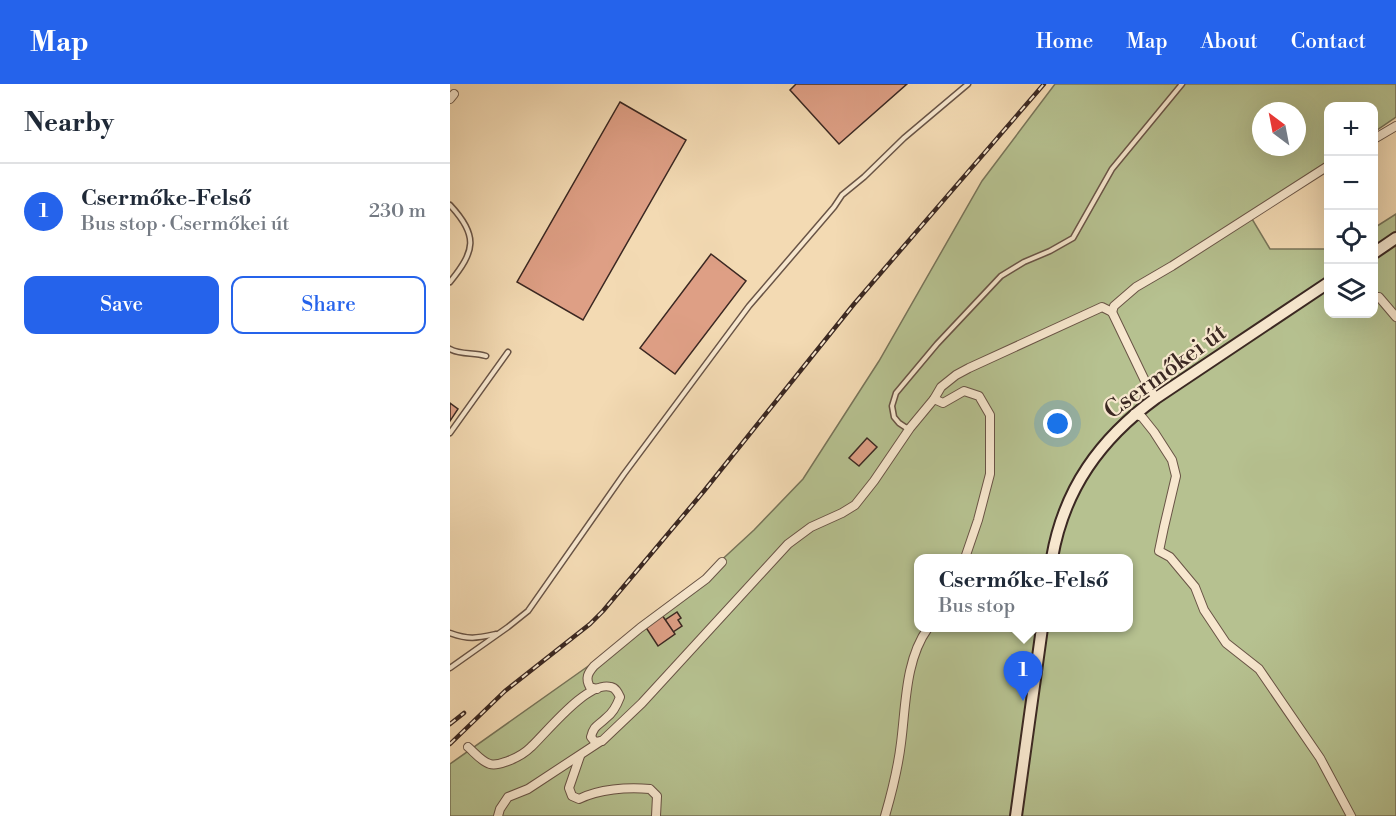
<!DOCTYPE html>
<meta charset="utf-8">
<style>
body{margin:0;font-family:"Libre Bodoni",serif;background:#f6f6f7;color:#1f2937}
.controls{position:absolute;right:18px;top:18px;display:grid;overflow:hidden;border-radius:12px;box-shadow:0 6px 24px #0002}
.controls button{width:54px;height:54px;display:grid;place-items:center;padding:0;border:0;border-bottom:2px solid #e0e1e3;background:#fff;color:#1f2937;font:30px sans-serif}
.compass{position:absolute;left:802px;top:18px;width:54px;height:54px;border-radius:50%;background:#fff;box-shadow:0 6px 24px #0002;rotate:328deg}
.you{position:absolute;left:608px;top:340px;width:21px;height:21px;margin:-15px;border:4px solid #fff;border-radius:50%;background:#1a73e8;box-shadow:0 0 0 9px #1a73e833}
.badge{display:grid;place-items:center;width:39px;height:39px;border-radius:50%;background:#2563eb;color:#fff;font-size:20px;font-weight:700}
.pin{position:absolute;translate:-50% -50px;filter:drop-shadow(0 2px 3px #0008)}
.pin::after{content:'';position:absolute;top:32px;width:21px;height:18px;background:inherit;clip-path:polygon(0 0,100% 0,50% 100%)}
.popup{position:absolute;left:464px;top:470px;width:219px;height:78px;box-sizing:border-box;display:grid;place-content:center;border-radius:12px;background:#fff;filter:drop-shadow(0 2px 4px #0005);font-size:20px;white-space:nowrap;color:#747a83}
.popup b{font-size:22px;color:#1f2937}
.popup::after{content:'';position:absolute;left:50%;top:100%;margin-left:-12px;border:12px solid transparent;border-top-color:#fff}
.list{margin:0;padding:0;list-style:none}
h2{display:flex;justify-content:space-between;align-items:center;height:78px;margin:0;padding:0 24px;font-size:26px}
h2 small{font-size:20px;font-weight:400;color:#747a83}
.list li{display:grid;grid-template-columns:39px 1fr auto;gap:18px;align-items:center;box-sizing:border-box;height:96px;padding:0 24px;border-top:2px solid #e0e1e3}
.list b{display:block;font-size:22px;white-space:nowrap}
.list p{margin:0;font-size:20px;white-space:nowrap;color:#747a83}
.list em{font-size:20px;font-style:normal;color:#747a83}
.actions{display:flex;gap:12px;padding:18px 24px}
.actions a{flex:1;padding:14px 0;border:2px solid #2563eb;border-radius:12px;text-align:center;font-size:21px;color:#2563eb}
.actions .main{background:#2563eb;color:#fff}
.icon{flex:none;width:33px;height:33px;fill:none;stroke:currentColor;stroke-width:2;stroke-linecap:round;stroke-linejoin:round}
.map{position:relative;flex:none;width:946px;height:732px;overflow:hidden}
header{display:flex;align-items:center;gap:36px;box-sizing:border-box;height:84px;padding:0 30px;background:#2563eb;color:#fff}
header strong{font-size:28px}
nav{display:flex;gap:33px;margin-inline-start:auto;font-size:21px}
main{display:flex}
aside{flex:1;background:#fff}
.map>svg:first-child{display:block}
</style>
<header>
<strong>Map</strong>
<nav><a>Home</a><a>Map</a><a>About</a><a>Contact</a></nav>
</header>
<main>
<aside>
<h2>Nearby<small></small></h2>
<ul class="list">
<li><span class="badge">1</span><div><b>Csermőke-Felső</b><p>Bus stop · Csermőkei út</p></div><em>230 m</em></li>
</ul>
<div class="actions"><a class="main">Save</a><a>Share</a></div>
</aside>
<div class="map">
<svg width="946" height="732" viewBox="0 0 946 732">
<rect width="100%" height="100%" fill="#f3dab3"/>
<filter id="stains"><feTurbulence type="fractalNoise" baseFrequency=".00333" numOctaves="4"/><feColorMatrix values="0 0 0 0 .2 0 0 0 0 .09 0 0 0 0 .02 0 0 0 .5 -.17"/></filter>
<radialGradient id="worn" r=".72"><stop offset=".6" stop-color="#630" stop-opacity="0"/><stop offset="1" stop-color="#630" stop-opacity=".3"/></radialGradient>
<path fill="#b6c190" stroke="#787459" stroke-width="1.5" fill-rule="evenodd" d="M605 0H946V33L924 48V22H878V77L799 130 820 165H878V230H924V144L946 130V732H0V680L144 578 252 494 304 446 353 395 429 277 532 97ZM811 27H847V63H811ZM468 474H678V544H468Z"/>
<g fill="#de9f85" stroke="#3b2822" stroke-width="1.5">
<path d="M346 0H457L389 60 340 6Z"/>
<path d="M170 18 236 56 133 236 67 198Z"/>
<path d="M261 170 296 197 225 290 190 264Z"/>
<path d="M0 319 8 325 0 337Z"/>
<path d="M417 354 427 363 409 382 399 374Z"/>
<path d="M227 528 231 534 228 536 232 542 223 548 215 536Z"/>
<path d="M212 531 225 550 208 562 195 542Z"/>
</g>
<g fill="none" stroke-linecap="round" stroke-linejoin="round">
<defs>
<g id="service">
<path d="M0 121C29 152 25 167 0 198"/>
<path d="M0 265C11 271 24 268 36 272"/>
<path d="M459 344 455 343 449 339 444 333 442 322 446 309 487 260 551 192 574 178 600 167 623 154 662 85 732 0"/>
<path d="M0 349 58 268"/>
<path d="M0 549C19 556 27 554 46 550"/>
<path d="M0 584 58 543 78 527 174 390 299 222 384 123 392 111 414 93 454 54 518 0"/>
</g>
<g id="minor">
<path d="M0 15 4 10"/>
<path d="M924 55 946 42"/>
<path d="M924 213H929L946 233"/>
<path d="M662 228 664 222 686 203 722 182 878 82"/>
<path d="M484 315 493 319 514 307 529 312 540 331V390L528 436 515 474"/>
<path d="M684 330 692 333 704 348 722 376 726 392 714 443 709 467 720 473 745 503 754 526 776 559 809 585 870 674 901 732"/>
<path d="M147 605 140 603C135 594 138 589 144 582L190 544 256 495 272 478"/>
<path d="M18 663C24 668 32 678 40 680 46 682 52 679 58 677 66 674 75 669 81 663 97 648 138 596 161 603 166 604 168 609 170 613 167 621 163 629 156 634 148 642 144 641 141 653L145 658 152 657 192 619 338 460 361 443 392 429 405 421 424 397 460 344 484 315 491 303 506 291 519 284 652 223 662 228 697 301 706 314"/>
<path d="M130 672 119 704 122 712 129 715C149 705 177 703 200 705L207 712 206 732"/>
<path d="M48 732 50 725 58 713 78 705 151 657"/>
<path d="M435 732C442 708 448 684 451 659 456 621 455 576 478 544"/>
</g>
<g id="secondary">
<path d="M924 169 946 154"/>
<path d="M602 474C614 405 650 355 706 314L878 199"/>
<path d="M566 732 592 544"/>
</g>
</defs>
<use href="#service" stroke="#695446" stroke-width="7"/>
<use href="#minor" stroke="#695446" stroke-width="10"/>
<use href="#secondary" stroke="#3b2822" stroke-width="14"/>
<use href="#service" stroke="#f7e7ce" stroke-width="4"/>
<use href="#minor" stroke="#f7e7ce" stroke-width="8"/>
<use href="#secondary" stroke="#f7e7ce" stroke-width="10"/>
<defs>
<g id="rail">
<path d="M0 640 14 629"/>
<path d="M0 660 55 607 140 540 153 527 254 407 404 220 594 0"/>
</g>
</defs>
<use href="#rail" stroke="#3b2822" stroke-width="4.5"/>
<use href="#rail" stroke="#f7e7ce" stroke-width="2" stroke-dasharray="7" stroke-linecap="butt"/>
</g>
<g text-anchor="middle" stroke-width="4.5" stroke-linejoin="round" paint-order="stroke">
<g font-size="24" fill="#3b2822" stroke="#f7e7ce">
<text transform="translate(715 287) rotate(-36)" y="8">Csermőkei út</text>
</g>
</g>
<rect width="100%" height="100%" filter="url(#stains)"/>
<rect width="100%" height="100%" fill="url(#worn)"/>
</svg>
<div class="controls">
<button>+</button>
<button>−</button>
<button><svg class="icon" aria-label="locate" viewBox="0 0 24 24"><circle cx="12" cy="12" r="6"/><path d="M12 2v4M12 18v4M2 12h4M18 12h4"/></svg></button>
<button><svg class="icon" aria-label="layers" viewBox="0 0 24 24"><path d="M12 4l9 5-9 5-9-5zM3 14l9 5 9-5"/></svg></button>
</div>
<svg class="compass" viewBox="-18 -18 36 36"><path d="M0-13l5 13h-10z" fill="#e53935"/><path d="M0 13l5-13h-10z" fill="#747a83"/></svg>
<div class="you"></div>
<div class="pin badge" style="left:573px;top:617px">1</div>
<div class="popup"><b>Csermőke-Felső</b>Bus stop</div>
</div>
</main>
